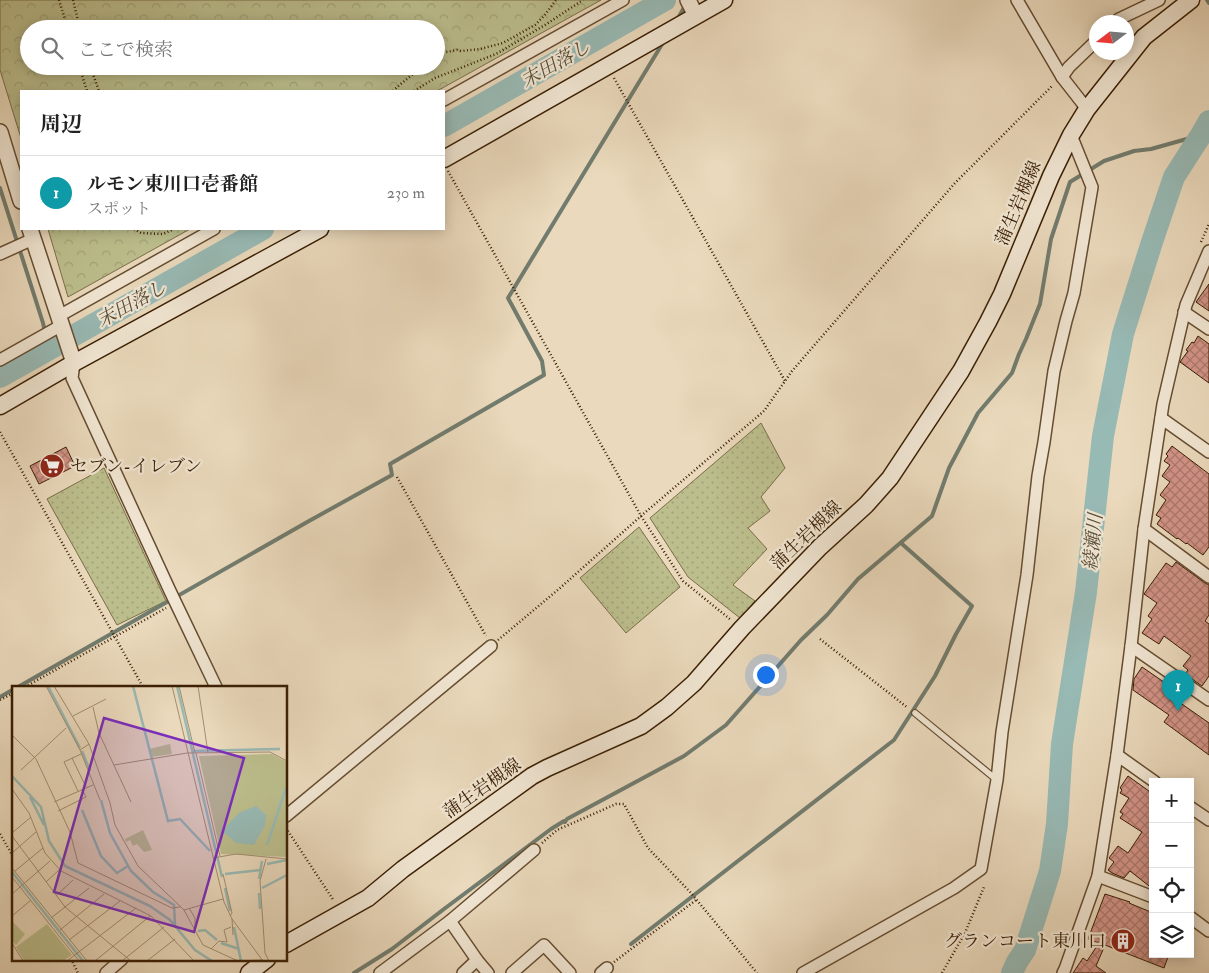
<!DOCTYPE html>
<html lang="ja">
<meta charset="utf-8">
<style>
body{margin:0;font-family:"IM FELL Double Pica","Noto Serif JP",serif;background:#f6f6f6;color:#222}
.controls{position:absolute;right:15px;bottom:15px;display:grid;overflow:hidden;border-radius:0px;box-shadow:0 2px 12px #0003}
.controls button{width:45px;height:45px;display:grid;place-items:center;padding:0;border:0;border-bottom:1px solid #e0e0e0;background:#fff;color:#222;font:25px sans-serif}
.compass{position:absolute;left:1089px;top:15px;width:45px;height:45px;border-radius:50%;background:#fff;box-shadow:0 2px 12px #0003;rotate:254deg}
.you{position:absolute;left:765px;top:674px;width:18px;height:18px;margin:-12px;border:4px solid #fff;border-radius:50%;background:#1a73e8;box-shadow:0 0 0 8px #1a73e833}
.badge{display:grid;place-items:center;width:32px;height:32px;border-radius:50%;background:#0f766e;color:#fff;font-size:16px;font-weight:700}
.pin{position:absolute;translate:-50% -41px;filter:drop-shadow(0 1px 2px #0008)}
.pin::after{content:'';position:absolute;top:26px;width:18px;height:15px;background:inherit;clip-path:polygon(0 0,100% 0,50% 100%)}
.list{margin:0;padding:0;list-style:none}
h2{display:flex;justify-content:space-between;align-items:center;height:65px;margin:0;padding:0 20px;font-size:21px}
h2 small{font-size:16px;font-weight:400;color:#767676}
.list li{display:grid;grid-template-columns:32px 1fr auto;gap:15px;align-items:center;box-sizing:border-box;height:75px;padding:0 20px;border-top:1px solid #e0e0e0}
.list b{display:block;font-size:19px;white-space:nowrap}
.list p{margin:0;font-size:16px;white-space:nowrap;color:#767676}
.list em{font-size:16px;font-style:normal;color:#767676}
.icon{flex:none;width:28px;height:28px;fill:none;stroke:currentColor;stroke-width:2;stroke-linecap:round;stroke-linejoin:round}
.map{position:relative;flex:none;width:1209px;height:973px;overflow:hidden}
.search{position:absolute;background:#fff;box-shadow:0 2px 12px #0003;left:20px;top:20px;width:425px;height:55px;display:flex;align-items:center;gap:12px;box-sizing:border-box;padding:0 18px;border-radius:28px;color:#767676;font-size:19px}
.panel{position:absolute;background:#fff;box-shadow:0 2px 12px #0003;left:20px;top:90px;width:425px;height:140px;border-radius:0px}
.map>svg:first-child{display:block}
</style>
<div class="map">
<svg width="1209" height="973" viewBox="0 0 1209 973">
<defs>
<pattern id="grass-dots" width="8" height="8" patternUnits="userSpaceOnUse" patternTransform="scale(1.25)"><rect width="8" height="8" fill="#bcbe8d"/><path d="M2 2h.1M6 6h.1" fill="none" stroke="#a2a378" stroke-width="1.8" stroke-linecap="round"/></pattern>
<pattern id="park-crowns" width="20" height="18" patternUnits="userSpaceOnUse" patternTransform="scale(1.25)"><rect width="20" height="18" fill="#bcbe8d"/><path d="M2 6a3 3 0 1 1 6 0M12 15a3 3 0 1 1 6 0" fill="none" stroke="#a2a378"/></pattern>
<pattern id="building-cross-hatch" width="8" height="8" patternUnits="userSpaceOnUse" patternTransform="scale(1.25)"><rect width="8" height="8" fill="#d39488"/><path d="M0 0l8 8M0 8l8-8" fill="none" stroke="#ac786d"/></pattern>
</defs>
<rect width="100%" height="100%" fill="#ead9bc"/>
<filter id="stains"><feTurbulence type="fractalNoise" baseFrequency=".004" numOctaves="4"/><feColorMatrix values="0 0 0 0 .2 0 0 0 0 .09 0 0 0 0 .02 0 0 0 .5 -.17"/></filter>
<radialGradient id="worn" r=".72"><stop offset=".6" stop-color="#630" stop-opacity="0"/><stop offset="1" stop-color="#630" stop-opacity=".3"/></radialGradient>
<g fill="url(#grass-dots)" stroke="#7b6e48">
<path d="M761 423 785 468 761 497 770 511 748 528 767 549 733 585 755 601 740 618 688 577 650 518Z"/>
<path d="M104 468 166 601 117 625 47 499Z"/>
<path d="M639 527 680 587 626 633 580 578Z"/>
</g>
<g fill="url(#park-crowns)" stroke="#7b6e48" fill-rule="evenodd">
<path d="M0 0H601L437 91H21V138L0 70ZM29 29H436V66H29Z"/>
<path d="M48 229H190L68 297Z"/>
</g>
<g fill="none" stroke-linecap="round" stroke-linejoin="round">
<g stroke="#727c6e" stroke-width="4">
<path d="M1207 0 1209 3"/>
<path d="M677 20 686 4"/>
<path d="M0 188 43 323 49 349"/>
<path d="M18 687 309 521 392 475 390 464 544 375 542 361 508 298 664 41"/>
<path d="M0 697 14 689"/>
<path d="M631 944 894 740 935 676 956 634 972 606 901 543"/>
<path d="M354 973 392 949 444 909 551 829 564 821 565 822 567 819 684 756 726 725 801 640 827 615 858 579 932 516 949 468 978 413 1012 373 1019 354 1026 339 1040 304 1051 239 1070 182 1104 161 1134 151 1151 149 1201 135"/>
</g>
<g stroke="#98bab5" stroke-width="22">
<path d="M444 126 665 0"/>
<path d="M0 377 263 229"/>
<path d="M1012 973 1017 962 1025 950 1050 871 1057 824 1062 744 1086 592 1103 436 1123 334 1152 242 1174 177 1201 135 1209 121"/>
</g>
</g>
<g fill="url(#building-cross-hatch)" stroke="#3a1e03">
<path d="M1209 284V311L1196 302Z"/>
<path d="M1198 336 1209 344V383L1180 362 1188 351 1186 350 1192 342 1194 343Z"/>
<path d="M1172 446 1209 474V547L1203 555 1187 543 1186 544 1178 538 1177 539 1157 524 1161 518 1156 515 1166 500 1160 495 1170 482 1162 476 1170 465 1164 461 1168 456 1166 454Z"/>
<path d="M66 447 75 466 39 484 30 466Z"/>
<path d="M1176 562 1205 583 1209 585V615L1205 621 1209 624V676L1202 686 1185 674 1188 670 1183 666 1191 656 1164 636 1159 644 1142 633 1152 619 1148 616 1157 603 1144 594 1166 563 1172 567Z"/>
<path d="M1142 667 1174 689 1176 686 1184 692 1182 695 1183 696 1179 702 1209 723V755L1164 722 1169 715 1133 690 1134 679Z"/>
<path d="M1128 776 1153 794V889L1130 871 1124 878 1112 873 1108 870 1114 862 1109 858 1118 846 1128 853 1142 832 1120 818 1123 814 1120 812 1129 798 1120 793 1122 790 1120 788Z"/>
<path d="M1105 894 1130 902 1129 903 1153 913V927L1149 934 1153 936V954H1169L1164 968 1105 945 1096 966 1106 973H1073L1083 958 1087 961 1099 943 1088 939Z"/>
</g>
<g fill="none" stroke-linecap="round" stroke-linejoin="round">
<defs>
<path id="service" d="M915 713 997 780"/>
<g id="minor">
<path d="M1017 0 1062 77 1087 109"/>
<path d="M1116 22 1119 19 1159 0"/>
<path d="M1062 77 1069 67 1096 41"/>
<path d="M444 100 623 0"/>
<path d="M0 254 33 239"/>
<path d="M1184 312 1209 329"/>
<path d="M59 316 214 229"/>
<path d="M0 360 62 325"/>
<path d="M74 363 72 378 170 591 216 687"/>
<path d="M1161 418 1209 452"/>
<path d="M1144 529 1209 577"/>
<path d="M1131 646 1209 700"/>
<path d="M1117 755 1155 782"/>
<path d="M1190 807 1209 820"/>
<path d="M286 816 491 646"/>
<path d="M1098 876 1153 897"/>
<path d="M1190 917 1209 931"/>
<path d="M450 921 477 960 488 973"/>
<path d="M106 973 122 959"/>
<path d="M380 973 450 921 534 850"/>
<path d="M463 973 477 960"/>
<path d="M512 973 544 945 570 973"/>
<path d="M601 973 607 968"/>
<path d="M803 973 954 888 981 869 997 780 1002 732 1027 575 1038 476 1044 442 1054 371 1066 321 1074 293 1092 187 1071 135"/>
<path d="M1063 973 1065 969 1098 876 1117 755 1131 646 1144 529 1163 404 1186 305 1209 251"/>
</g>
<g id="tertiary">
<path d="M688 0 696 16"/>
<path d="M0 132 21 201"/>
<path d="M30 229 74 363"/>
</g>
<g id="secondary">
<path d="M444 159 724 0"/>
<path d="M0 406 74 363 320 229"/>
<path d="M286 944 368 898 403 869 532 776 547 768 641 726 667 707 694 683 742 628 820 547 866 505 890 478 961 371 988 322 1002 294 1051 176 1071 135 1087 109 1144 37 1191 0"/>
<path d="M249 973 267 959"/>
</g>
</defs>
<use href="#service" stroke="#664d31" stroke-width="8"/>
<use href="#minor" stroke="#664d31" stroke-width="14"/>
<use href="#tertiary" stroke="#664d31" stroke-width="18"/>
<use href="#secondary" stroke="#3a1e03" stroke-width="19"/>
<g stroke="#3a1e03" stroke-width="2.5" stroke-dasharray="1 2.5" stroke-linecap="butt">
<path d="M59 0 68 29"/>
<path d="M73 0 80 29"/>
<path d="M436 54 457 50 461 51 480 49 503 43 535 25 544 16 556 0"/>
<path d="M79 66 87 91"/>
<path d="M90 66 99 91"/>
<path d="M614 78 785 381"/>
<path d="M393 91C402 82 413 75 422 66"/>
<path d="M414 91 435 78 496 54 545 25 583 0"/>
<path d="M448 171 641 516 683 581 731 620"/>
<path d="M134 229 141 233 163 234 174 229"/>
<path d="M1201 242 1209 224"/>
<path d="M0 432 143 687"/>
<path d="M397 477 486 636"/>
<path d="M820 639 908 708"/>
<path d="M498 640 560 588 641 516 764 411 792 371 955 183 1053 85"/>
<path d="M25 687 166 608"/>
<path d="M0 700 14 693"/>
<path d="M286 828 334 901"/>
<path d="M0 834 14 858"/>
<path d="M542 843 557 830 616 804H624L648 848 691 893 757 973"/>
<path d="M71 959 78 973"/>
<path d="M614 962 696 900"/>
<path d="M942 973 965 933 984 887"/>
</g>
<use href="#service" stroke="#f1e6d3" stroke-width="5.5"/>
<use href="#minor" stroke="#f1e6d3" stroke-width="11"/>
<use href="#tertiary" stroke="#f1e6d3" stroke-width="15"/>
<use href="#secondary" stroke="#f1e6d3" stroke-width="16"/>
</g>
<defs>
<symbol id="supermarket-disc" viewBox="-11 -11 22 22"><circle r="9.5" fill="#8f2418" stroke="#f1e6d3"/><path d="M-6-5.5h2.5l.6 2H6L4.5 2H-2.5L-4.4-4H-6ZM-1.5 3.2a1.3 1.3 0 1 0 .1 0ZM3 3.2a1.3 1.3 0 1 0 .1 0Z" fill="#fff"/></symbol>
<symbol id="building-disc" viewBox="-11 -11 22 22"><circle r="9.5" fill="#8f2418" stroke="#f1e6d3"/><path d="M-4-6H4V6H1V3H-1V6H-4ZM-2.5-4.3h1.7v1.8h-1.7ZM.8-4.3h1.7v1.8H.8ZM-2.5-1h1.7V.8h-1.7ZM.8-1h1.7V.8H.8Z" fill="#fff"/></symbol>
</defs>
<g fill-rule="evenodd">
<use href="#supermarket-disc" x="38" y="452" width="28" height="28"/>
<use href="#building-disc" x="1109" y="927" width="28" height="28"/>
</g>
<g text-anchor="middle" stroke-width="4.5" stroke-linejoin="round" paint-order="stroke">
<g font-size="18" fill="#3a1e03" stroke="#f1e6d3">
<text transform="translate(1018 203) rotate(-67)" y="6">蒲生岩槻線</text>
<text transform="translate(806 535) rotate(-44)" y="6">蒲生岩槻線</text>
<text transform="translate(482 788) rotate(-35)" y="6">蒲生岩槻線</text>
</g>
<g font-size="18" fill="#3a1e03" stroke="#f1e6d3" text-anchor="start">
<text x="70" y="472">セブン-イレブン</text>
<text x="1106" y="947" text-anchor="end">グランコート東川口</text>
</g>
<g font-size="19" font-style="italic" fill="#564d38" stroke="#f1e6d3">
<text transform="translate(555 63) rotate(-30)" y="7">末田落し</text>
<text transform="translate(131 303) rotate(-29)" y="7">末田落し</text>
<text transform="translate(1092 542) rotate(-84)" y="7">綾瀬川</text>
</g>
</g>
<g transform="translate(12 686)">
<rect width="275" height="275" fill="#ead9bc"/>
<path d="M158 58 160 68 139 71 137 63ZM131 144 140 164 132 166 125 158 121 160 118 154 114 156 113 153Z" fill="#bcbe8d"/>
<path d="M260 68 275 76V171L209 168 187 70ZM35 238 60 269 51 275H12L4 261Z" fill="#bcbe8d"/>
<path d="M1 236 13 248 4 259 0 255ZM32 246 46 268 38 275H21L13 260Z" fill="#bcbe8d"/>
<path d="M244 120 254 129 253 139 242 159 224 157 210 145 227 127Z" fill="#98bab5"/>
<path fill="none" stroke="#98bab5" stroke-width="2.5" d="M36 0 68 62M121 0 156 135 168 133 198 165M165 0 210 191M70 65 78 85M180 65 268 63M0 90 29 121 37 155 53 180 138 220 158 234 183 264 200 275M18 111 32 139M89 114 98 147 119 185 141 206 162 219 163 239M70 124 89 170 105 187 116 180M255 159 274 102M255 178 275 174M0 186 71 275M213 188 248 184M247 193 250 175M213 202 218 225M250 202 275 189M247 207 248 223M222 241 229 275M186 245 193 244 205 254M209 257 227 263"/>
<path fill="none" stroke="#a48e72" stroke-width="1" d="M34 0 68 64M42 0 77 58 98 117 103 139 126 180 172 224 191 259 226 275 251 274M160 0 212 216 220 233 251 275M167 0 183 67M186 0 196 67M81 21 87 47 119 116M61 30 94 13M0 49 24 73 58 146 66 177 160 222 168 221M77 58 68 64 88 114M184 67 208 170M60 72 74 101M102 79 175 67 258 66 275 75M9 84 54 42M0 103 17 127 33 167 49 185 139 230 182 275M66 105 52 76 69 68M42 116 81 99M46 125 74 111 70 103M0 147 19 131M0 150 53 221 119 275M0 167 24 146M201 172 224 168 275 173M254 173 248 195 253 267 257 275M0 182 75 275M3 185 31 162M211 188 220 227 218 230M0 191 67 275M34 196 47 184M0 208 38 175M44 210 61 194M177 222 183 232V245M172 224 211 213M0 230 19 214M39 232 77 202M220 233 221 249M48 244 92 208M57 254 108 215M0 257 11 275M199 263 207 255 215 256 212 244 219 241M55 275 124 222M83 275 138 230M110 275 152 241M135 275 163 253"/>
<path fill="#7b2cbf" fill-opacity="0.15" stroke="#7b2cbf" stroke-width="2.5" d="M92 32 232 72 182 246 42 206Z"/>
<rect width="275" height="275" fill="none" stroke="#3a1e03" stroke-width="2.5"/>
</g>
<rect width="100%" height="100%" filter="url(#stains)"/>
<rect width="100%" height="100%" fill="url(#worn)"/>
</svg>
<div class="controls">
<button>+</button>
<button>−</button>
<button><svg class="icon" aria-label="locate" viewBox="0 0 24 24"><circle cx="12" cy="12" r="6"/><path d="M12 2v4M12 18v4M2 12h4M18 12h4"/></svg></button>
<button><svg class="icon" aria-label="layers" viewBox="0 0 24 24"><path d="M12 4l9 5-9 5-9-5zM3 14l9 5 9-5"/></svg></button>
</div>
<svg class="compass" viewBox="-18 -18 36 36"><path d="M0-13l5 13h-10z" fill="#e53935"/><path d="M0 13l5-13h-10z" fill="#767676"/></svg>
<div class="you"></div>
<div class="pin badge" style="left:1178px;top:711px;background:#0f9aa8">1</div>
<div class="search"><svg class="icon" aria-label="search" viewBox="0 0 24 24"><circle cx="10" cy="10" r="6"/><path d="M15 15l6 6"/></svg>ここで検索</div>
<section class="panel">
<h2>周辺<small></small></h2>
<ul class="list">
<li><span class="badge" style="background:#0f9aa8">1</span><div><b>ルモン東川口壱番館</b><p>スポット</p></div><em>230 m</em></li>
</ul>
</section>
</div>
